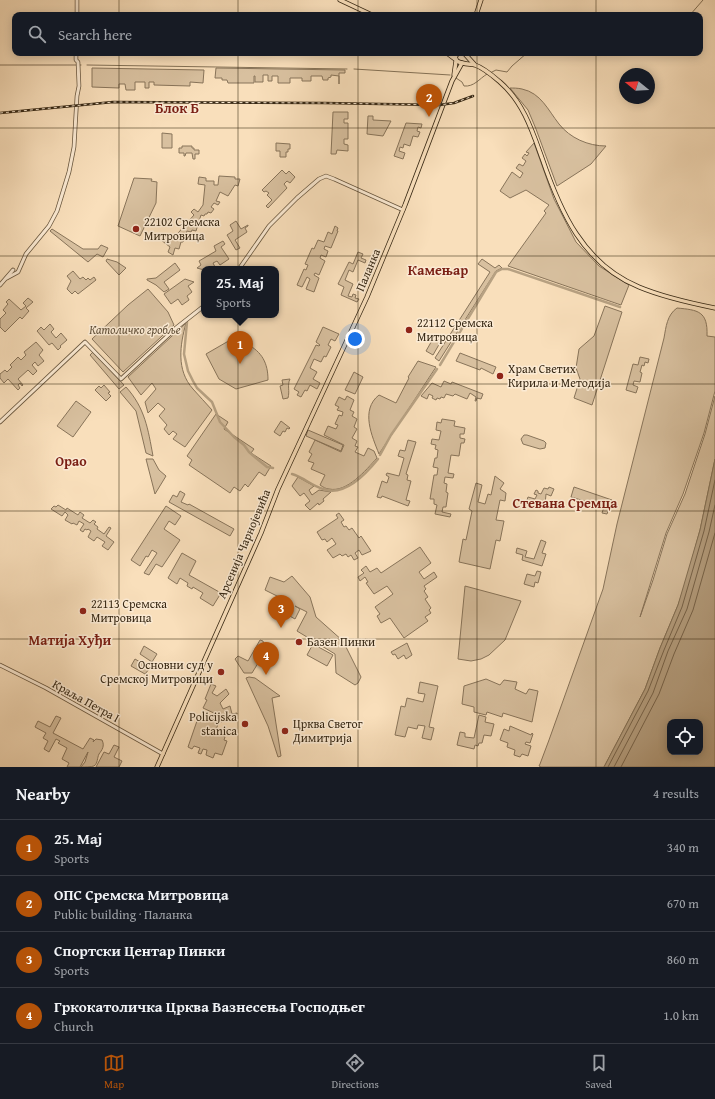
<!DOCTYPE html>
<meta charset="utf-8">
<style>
body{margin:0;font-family:"Gentium Book Plus",serif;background:#242831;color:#f1f3f6}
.controls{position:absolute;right:12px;bottom:12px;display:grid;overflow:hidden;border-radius:8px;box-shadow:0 2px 10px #0003}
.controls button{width:36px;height:36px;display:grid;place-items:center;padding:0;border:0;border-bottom:1px solid #363941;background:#171b24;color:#f1f3f6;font:20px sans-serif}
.compass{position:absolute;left:619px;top:68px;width:36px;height:36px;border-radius:50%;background:#171b24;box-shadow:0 2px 10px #0003;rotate:288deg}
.you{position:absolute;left:355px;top:339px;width:14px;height:14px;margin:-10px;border:3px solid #fff;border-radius:50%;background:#1a73e8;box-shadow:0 0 0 6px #1a73e833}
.badge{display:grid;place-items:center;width:26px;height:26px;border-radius:50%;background:#b45309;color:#fff;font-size:13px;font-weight:700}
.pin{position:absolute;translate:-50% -33px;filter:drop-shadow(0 1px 2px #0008)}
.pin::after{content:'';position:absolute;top:21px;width:14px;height:12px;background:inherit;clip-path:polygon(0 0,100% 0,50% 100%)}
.popup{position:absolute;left:201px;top:266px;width:78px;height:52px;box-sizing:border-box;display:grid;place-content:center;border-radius:8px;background:#171b24;filter:drop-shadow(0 1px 3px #0005);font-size:13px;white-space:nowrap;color:#9ea1a6}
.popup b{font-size:15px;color:#f1f3f6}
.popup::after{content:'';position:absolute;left:50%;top:100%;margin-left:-8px;border:8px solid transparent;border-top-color:#171b24}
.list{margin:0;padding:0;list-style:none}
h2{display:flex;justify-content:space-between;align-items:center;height:52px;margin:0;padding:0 16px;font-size:17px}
h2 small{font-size:13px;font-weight:400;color:#9ea1a6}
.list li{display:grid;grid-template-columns:26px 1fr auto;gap:12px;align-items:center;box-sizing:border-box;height:56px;padding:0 16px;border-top:1px solid #363941}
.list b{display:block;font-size:15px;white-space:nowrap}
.list p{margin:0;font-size:13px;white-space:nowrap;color:#9ea1a6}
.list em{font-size:13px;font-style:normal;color:#9ea1a6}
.icon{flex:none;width:22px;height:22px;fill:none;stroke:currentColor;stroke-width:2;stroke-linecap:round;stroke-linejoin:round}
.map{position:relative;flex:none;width:715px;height:767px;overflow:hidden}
.search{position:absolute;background:#171b24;box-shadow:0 2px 10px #0003;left:12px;right:12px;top:12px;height:44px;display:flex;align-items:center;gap:10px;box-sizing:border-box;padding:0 14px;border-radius:8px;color:#9ea1a6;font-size:15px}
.sheet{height:276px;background:#171b24}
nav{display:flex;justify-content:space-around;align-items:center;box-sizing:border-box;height:56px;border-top:1px solid #363941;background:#171b24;font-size:11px;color:#9ea1a6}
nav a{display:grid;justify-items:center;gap:2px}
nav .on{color:#b45309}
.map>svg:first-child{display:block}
</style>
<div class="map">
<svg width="715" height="767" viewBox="0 0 715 767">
<rect width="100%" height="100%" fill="#f9dfbb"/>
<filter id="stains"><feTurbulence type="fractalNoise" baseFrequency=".005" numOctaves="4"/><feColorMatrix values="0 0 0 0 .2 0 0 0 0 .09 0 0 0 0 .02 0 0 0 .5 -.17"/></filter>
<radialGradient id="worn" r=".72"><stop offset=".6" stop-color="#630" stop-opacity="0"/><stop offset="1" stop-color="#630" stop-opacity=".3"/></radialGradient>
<g fill="#d8c09f" stroke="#88745a">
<path d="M92 68 204 70 203 83 190 82V86L154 85V82H149V88H145V82H135V90H126L125 84H119V88L92 87Z"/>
<path d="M216 68 345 70V73H339V84V76L331 75V77L328 78V80H323L322 76H311V81H302V78H290V83H278V76H272V81H268V75H263V82H255V76H254V83H228L227 80H222V78H215Z"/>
<path d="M510 88C513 88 518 88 522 89 541 93 548 110 559 124 570 138 588 146 606 146L591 164 557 186 536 129 528 110Z"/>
<path d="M333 112H348V119H344V123H348V139H344V144L348 145V151L337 150 336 154H331Z"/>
<path d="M368 116H373V120L391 121 383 136 367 134Z"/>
<path d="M406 123 422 124 421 128 418 127 417 131 420 132 418 137 413 136 410 146 404 144 403 148 400 147 399 151 405 153 403 159 394 156Z"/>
<path d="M162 133 172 134V148H162Z"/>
<path d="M276 143 290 144V149H288V152H286V157H280V151H276Z"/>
<path d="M534 143 554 199 576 242 599 266 629 285 621 305 508 266 546 213 544 211 549 205 526 190 510 198 500 191 512 172 520 178 523 173 516 168 519 164 523 166 526 161 522 158 525 154 527 156 529 153 526 152Z"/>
<path d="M182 146H192V148H194V150H199V154H195V159H193L192 153H186L185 156H184V153H179V148H182Z"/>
<path d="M282 170 286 174 289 171 295 177 290 183 287 181 284 184 287 188 268 208 266 206 272 200 267 195 269 193 266 191 264 192 262 190Z"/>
<path d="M219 176 235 177V179H240L238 186 235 185 228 196 220 192 216 201 220 202 218 205 214 203 211 207 214 209 211 213 208 212 207 214H205L204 216 201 215 196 231 192 230 191 232 187 231 183 242H181L179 249 175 248 173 255 168 252 170 247 161 240 164 236 171 241 194 215 191 212 194 209 198 212 203 205 205 185 198 184 199 177 206 178V181H214V185H218Z"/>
<path d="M134 178 152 179 151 181 157 182 156 203 140 236 118 226Z"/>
<path d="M236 221 241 229 248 225V226L245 228 247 232 235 240 240 248 236 250 227 235 233 231 230 225Z"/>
<path d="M335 226 338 228 337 231H338L331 248 325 246 324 249 328 251 326 257 321 255 320 258 325 261 319 275 315 273 314 275 319 278 314 292 306 289 310 279 307 277 302 287 297 285 304 269 306 270 308 265 305 264 312 248 314 249 318 240 324 242 328 232 332 234Z"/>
<path d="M52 229 83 249H98L101 245 108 248 103 257 97 254 88 262 50 231Z"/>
<path d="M223 241 225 244 221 247 229 259 220 265 217 261 213 263 216 269H204V270L197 268 201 265 199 261 216 251 214 246Z"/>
<path d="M358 252 363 254 361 258 366 260 365 263 358 260 353 272 349 270 345 280 353 284 348 296 352 297 353 294 356 295 355 298 359 299 357 302 341 295 344 287 338 284 349 262 353 264Z"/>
<path d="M107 259 117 262 126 268 119 275 106 261Z"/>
<path d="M482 259 495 268 499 265 502 268 496 271 439 361 435 358 490 272 478 264Z"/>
<path d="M175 263 180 270 164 282 169 289 164 292 156 285 147 280V279L156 278Z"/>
<path d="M73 271 80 279 83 277 86 280 88 278 90 280 94 277 96 280 78 294 75 291 72 294 67 289 71 281 67 276Z"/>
<path d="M185 279 194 282 188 286 192 292 187 296 189 300 182 305 178 299 171 304 164 294Z"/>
<path d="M148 289 168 312 174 325 123 372 92 339 128 305Z"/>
<path d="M28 298 33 302 26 308 29 311 22 319 20 317 5 332 0 327V319L6 313 3 310 8 304 6 302 9 299 21 310 26 306 23 303Z"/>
<path d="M605 306 622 312 592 405 574 398 580 379 576 368 579 349 594 336Z"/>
<path d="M677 308C698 310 708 311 707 336L715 337V391L704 433 683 494 666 533 640 617 653 580 667 534 685 494 705 434 715 396V459L700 530 685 585 678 605 660 648 645 689 604 767H541L539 766 540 764 549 740 603 589 617 524 664 338C666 327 667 315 677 308Z"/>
<path d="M186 323C180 345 176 370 193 389 199 396 206 403 212 410L185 447 173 439 177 434 173 431 169 435 164 429 167 425 159 416 165 409 158 403 148 413 145 402 156 389 152 383 141 395 128 377Z"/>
<path d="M50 324 54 329 51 332 56 338 61 333 67 340 60 346 61 347 58 350 52 343 49 345 37 331 41 327 44 330Z"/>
<path d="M323 327 339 334 335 341 331 339 328 345 331 347 326 357 324 356 321 362 314 359 310 368 317 372 313 379 320 383 317 389 310 385 307 391 305 390 301 397 297 395 299 392 294 389 316 345 319 346 320 345 316 342Z"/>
<path d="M434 337 441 341 433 355 426 351Z"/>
<path d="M232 339C237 339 242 342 247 344 262 352 268 363 268 380L236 389 219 379 206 354Z"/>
<path d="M36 342 43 350 39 355 44 361 38 366 35 362 32 365 37 371 33 375 28 370 18 379 23 385 22 386 20 383 18 385 20 388 18 390 8 379 4 383 0 378V374L5 370 7 372 12 367 10 365 18 357 21 360 26 355 24 352Z"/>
<path d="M93 352 124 385 119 389 90 355Z"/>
<path d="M460 353 496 367 493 374 481 368 480 370 456 361Z"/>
<path d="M640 357 649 359 648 363 645 362 644 366 642 365 640 372 642 373 640 382 634 381 633 385 638 387 636 393 626 390 633 364 638 365Z"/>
<path d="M418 361 436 367 379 454C372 436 360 410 379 395L396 403 409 378 408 377Z"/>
<path d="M354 372 363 377 355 394 345 390Z"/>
<path d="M290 379C287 385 290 391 288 398L283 399 280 386 283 385 282 380Z"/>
<path d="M444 381 451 384 452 382 483 394 481 399 477 398 476 401H475L476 397 470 393 467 399 455 394 453 396 446 394 444 398 441 397 440 399 437 398 436 400 432 398 433 396 429 394 427 399 421 396 432 383 441 387Z"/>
<path d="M104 385 110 392 108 393 111 396 106 401 95 390 99 386 101 388Z"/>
<path d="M126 387C145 408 148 429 153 456L146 453 136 411 120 392Z"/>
<path d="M347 396 354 400 350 410 354 412 352 416 357 419 354 427 357 429 352 438 357 441 355 446 358 447 355 452 364 456 368 448 374 451 377 458C366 470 347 493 329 489 326 489 323 487 320 485L325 475 311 469 314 463 308 461 312 454 309 452 315 440 341 452 344 445 324 435 328 426 336 429 338 425 335 424 339 415 342 416 343 412 337 410 339 407 335 405 339 397 345 400Z"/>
<path d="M76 401 91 412 73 437 57 426Z"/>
<path d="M216 414 228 422 224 429 254 449 251 453 271 466 265 476 259 472 248 487 245 484 240 491 234 487 230 493 189 465 192 460 187 456Z"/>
<path d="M442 419 455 421 454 426 465 428 464 434H460V438L465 439 464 443H461L459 456 451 455 448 473 454 474 453 478 445 477 444 483 447 484 446 492 448 493 446 507H443L442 512 451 514 450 517 435 514 437 505 434 504V499H430L434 475H437L438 468 433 467 435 458H437L438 450 435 449 436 445 431 444 432 439 439 440 441 431 436 430 437 422 441 423Z"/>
<path d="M281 421 290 428 289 429 287 428 285 432 283 431 280 436 274 432Z"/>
<path d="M308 430 343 445 341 451 306 436Z"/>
<path d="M524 435H527L544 441 546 443 545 448 540 449 523 444 521 439Z"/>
<path d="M408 440 416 442 406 474 408 475 407 480 411 481 406 500 410 501 408 506 382 496 381 498 377 497 382 481 387 483 389 477 386 475 387 473 399 476 404 458 398 456 400 450 405 451Z"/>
<path d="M146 459H153L159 470 166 476 155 494Z"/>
<path d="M495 476 504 483 500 489 506 493 505 501 500 500 496 520 504 521 500 541 496 540 490 569 459 562 463 539 466 540 472 511 469 509 476 483 482 485 478 502 485 504 488 494 491 495Z"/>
<path d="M298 477 314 486 309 490 312 495 319 490 331 492 323 499 324 501 319 505 318 503 310 510 305 505 310 501 304 493 300 496 292 486Z"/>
<path d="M549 487 554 489 551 496 546 494 545 505 542 504 541 505 527 500 528 497 535 499 537 495 534 494 536 490 538 491V493L541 494 544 488 548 489Z"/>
<path d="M574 487 612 500 607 514 602 513 604 507 571 497Z"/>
<path d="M180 491 185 494 181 502 188 505 189 504 234 529 230 536 169 502 173 495 177 497Z"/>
<path d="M58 505 66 510 67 508 78 515 80 512 84 515 82 518 90 523 93 520 96 522 94 524 98 527 97 529 104 534 109 527 111 528 106 536 114 542 108 550 102 546 105 542 97 537 94 541 88 537 91 531 88 529 87 530 85 529 83 532 80 530 84 524 79 521 77 525 73 523 72 524 65 520 68 515 65 512 62 516 51 509 54 506 56 507Z"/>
<path d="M166 506 181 516 175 525 169 521 164 529 180 540 162 567 156 564 149 575 144 573 157 553 152 550 148 557 146 556 140 566 131 560Z"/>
<path d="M339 513 344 520 341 522 344 527 346 526 349 530 352 528 359 538 361 536 371 551 362 555 359 550 355 553 358 558 354 560 351 555 348 557 346 554 342 556 340 554 333 558 327 550 336 544 332 538 327 542 325 539 322 540 317 532 338 518 336 515Z"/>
<path d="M541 540 546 542 542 553 546 554 542 566 522 560 523 555 516 553 517 548 527 551 525 557 534 559Z"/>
<path d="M420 547 431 563 419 572 424 579 434 572 437 577 424 586 426 589 424 591 428 597 425 599 431 608 429 610 431 613 425 617 428 621 404 638 390 618 381 623 377 616 380 614 375 607 393 594 387 586 374 594 366 583 368 582 365 577 360 581 358 577 364 573 361 570 366 566 370 572 377 568 381 573Z"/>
<path d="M182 553 196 561 189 575 221 593 213 606 200 598 203 593 193 587 192 589 187 586 188 583 180 578 177 584 168 578Z"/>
<path d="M537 571 541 572 538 583 535 582 534 587 524 584 527 574 535 576Z"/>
<path d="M292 576 310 597 316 617 343 641 361 677 358 683 355 685 336 673 335 654 297 631 307 612 295 606 300 609 295 619 279 610 285 600 265 590 270 577 284 582Z"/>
<path d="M465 586 521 601 505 640 489 655 481 659 471 661 458 659Z"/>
<path d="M260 640 263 641 264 645 261 653 263 655 252 673H244L235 659 238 656 248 661Z"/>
<path d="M407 643 412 655 406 659 404 655 398 659 395 654 393 655 391 652Z"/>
<path d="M313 644 333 655 327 666 307 655Z"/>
<path d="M144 646 157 654 152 662 140 654Z"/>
<path d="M135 659 150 668 145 674 131 666Z"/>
<path d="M249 677 255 678 280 696 272 698 281 756 278 757 268 726 246 678Z"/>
<path d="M486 679 500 685 504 680 517 682 515 689 526 694 529 689 538 691 532 722 503 713 502 717 487 712 486 715 474 712V707L462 704 464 686Z"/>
<path d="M420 682 438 686 429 727 434 728 431 740 422 738 425 726 418 725 417 729 408 727 405 737 395 735 401 706 405 707 407 698 423 702 425 694 418 693Z"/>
<path d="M211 684 216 686 212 693 217 696 226 689 229 694 220 703 223 709 230 706 232 714 237 713V714L221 722 219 718 216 717V714L203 708 207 700 205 699Z"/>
<path d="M203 715 219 721 215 733 225 737 224 740 227 741 222 755 215 753 213 758 206 755 207 750 203 749 201 754 198 753 200 748 194 746 192 749 188 747 198 718 201 719Z"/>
<path d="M479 715 486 717 485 722 494 724 491 736 484 735 482 743H479L478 746 475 745 474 749 457 745 460 732 465 733V737L474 738Z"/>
<path d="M56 716 61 718 53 733 83 749 90 738 94 740 93 742 96 739 102 740C105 746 102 750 99 754 97 758 98 763 94 766 91 767 85 767 81 767L85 762 88 752 80 767H67L69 763 62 759 67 748 58 743 60 741 56 739 49 752 44 749 48 741 43 738 46 733 35 727 38 721 50 727Z"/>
<path d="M510 726 531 735 532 733 533 734 530 743 526 742 525 744 531 746 528 756 522 754 520 757 514 755 515 750 507 747 508 743 500 740 504 729 509 731Z"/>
<path d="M114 745 119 747 114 757 122 761 119 767H96L104 752 109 754Z"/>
</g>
<path fill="#b7a182" stroke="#847156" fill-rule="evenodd" d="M715 459V767H604L645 689 660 648 678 605 700 530ZM670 722H700V752H670Z"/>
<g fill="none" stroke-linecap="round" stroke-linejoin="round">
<g stroke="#77644b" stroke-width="1">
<path d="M608 767 648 691 664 650 682 607 704 531 715 480"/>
<path d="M614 767 653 693 668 651 687 609 709 532 715 505"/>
<path d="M621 767 659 694 674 654 693 610 715 533"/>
</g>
<g stroke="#847156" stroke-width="1">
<path d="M690 15 703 0"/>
<path d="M0 65H81"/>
<path d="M87 65 347 69"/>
<path d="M354 69 450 75"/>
<path d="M490 73 496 70 507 72 512 66 527 53"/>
<path d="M456 78 462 82 464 86C474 87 479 79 487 74"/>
</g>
<g stroke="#b7a182" stroke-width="2.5">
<path d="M187 322 184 354 188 371 193 381 197 388 212 402 220 422 234 437 244 445 249 452 256 458 267 467 273 468"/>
<path d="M440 365 496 272 502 269H508L620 307"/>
<path d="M380 455 391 435 437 369"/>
<path d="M292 474C303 477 312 486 323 489 344 497 366 474 378 459"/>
</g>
<defs>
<g id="minor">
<path d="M77 15V0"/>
<path d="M239 269 269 226 297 198 319 179 326 176 334 179 403 210"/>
<path d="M7 278 18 272 26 254 49 226 57 211 69 172 74 147 77 96 79 86 78 62 76 60V53"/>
<path d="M0 285 13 270"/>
<path d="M0 422 85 342 121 379 176 328 204 306"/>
<path d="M0 665 46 688 163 754"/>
</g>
<g id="major">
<path d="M340 0 372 15"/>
<path d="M476 15 481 0"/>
<path d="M447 53 455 59"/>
<path d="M458 53 455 57 457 61C462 64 469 64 475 65 484 68 493 76 500 82 523 102 532 130 542 158 560 211 583 264 639 287 663 297 690 303 715 308"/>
<path d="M464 53 474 64"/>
<path d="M454 75 456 61"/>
<path d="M157 767 261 533 278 489 367 297 405 205 452 81 462 63"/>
</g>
</defs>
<use href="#minor" stroke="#68563e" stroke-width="4.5"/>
<use href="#major" stroke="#372814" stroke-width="5"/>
<use href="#minor" stroke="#fbead3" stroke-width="3"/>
<use href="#major" stroke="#f9dfbb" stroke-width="3.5"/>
<defs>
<path id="rail" d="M0 113 113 102 324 103 439 105 454 103 473 96"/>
</defs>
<use href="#rail" stroke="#372814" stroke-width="2.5"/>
<use href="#rail" stroke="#fbead3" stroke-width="1" stroke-dasharray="3" stroke-linecap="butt"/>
</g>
<path fill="none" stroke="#372814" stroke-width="1" stroke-opacity="0.55" d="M119 0V15M238 0V15M358 0V15M477 0V15M596 0V15M119 53V767M238 53V767M358 53V767M477 53V767M596 53V767M0 128H715M0 256H715M0 384H715M0 511H715M0 639H715"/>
<g fill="#8f2418" stroke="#fbead3" stroke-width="1.5">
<circle cx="136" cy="229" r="4"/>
<circle cx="409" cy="330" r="4"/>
<circle cx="500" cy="376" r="4"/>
<circle cx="83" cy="611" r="4"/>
<circle cx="299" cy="642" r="4"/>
<circle cx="221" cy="672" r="4"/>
<circle cx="245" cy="724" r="4"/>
<circle cx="285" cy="731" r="4"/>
</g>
<g text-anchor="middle" stroke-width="3" stroke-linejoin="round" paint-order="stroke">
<g font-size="12" fill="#372814" stroke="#fbead3" text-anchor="start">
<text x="144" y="226">22102 Сремска<tspan x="144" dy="14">Митровица</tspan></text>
<text x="417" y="327">22112 Сремска<tspan x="417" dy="14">Митровица</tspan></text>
<text x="508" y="373">Храм Светих<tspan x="508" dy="14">Кирила и Методија</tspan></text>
<text x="91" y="608">22113 Сремска<tspan x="91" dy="14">Митровица</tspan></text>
<text x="307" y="646">Базен Пинки</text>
<text x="213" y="669" text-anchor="end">Основни суд у<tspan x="213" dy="14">Сремској Митровици</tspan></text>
<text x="237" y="721" text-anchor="end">Policijska<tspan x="237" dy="14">stanica</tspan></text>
<text x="293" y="728">Црква Светог<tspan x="293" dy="14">Димитрија</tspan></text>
</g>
<g font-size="12" fill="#372814" stroke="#fbead3">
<text transform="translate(368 270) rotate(-67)" y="4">Паланка</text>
<text transform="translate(244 544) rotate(-67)" y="4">Арсенија Чарнојевића</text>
<text transform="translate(86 701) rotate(29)" y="4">Краља Петра I</text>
</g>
<g font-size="12" font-style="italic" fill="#5f4e37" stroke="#fbead3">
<text x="135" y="334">Католичко гробље</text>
</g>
<g font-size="14" font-weight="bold" fill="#7a1f14" stroke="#fbead3">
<text x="177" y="113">Блок Б</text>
<text x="438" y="275">Камењар</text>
<text x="71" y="466">Орао</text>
<text x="565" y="508">Стевана Сремца</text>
<text x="70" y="645">Матија Хуђи</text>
</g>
</g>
<rect width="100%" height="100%" filter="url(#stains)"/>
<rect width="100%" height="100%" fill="url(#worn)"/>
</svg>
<div class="controls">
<button><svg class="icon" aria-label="locate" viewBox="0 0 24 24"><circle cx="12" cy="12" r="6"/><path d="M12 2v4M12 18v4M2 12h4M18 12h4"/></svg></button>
</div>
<svg class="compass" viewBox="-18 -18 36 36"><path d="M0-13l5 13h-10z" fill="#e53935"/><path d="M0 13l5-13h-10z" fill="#9ea1a6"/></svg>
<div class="you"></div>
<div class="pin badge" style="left:240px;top:364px">1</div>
<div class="popup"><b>25. Maj</b>Sports</div>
<div class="pin badge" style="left:429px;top:117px">2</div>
<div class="pin badge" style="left:281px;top:628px">3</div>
<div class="pin badge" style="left:266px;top:675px">4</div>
<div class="search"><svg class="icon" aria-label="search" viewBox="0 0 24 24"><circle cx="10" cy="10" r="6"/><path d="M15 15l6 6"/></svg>Search here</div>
</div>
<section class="sheet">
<h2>Nearby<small>4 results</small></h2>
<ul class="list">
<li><span class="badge">1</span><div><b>25. Maj</b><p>Sports</p></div><em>340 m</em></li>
<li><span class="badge">2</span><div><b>ОПС Сремска Митровица</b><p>Public building · Паланка</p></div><em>670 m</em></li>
<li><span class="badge">3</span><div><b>Спортски Центар Пинки</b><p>Sports</p></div><em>860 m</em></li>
<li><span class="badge">4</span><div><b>Гркокатоличка Црква Вазнесења Господњег</b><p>Church</p></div><em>1.0 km</em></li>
</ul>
</section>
<nav>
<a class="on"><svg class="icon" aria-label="map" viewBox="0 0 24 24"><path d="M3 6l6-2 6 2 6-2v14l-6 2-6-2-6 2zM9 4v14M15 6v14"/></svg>Map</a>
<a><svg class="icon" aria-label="directions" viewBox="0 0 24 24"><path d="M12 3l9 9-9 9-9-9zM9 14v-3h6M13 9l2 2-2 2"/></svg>Directions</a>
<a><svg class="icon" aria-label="saved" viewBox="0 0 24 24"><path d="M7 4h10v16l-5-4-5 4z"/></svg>Saved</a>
</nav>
